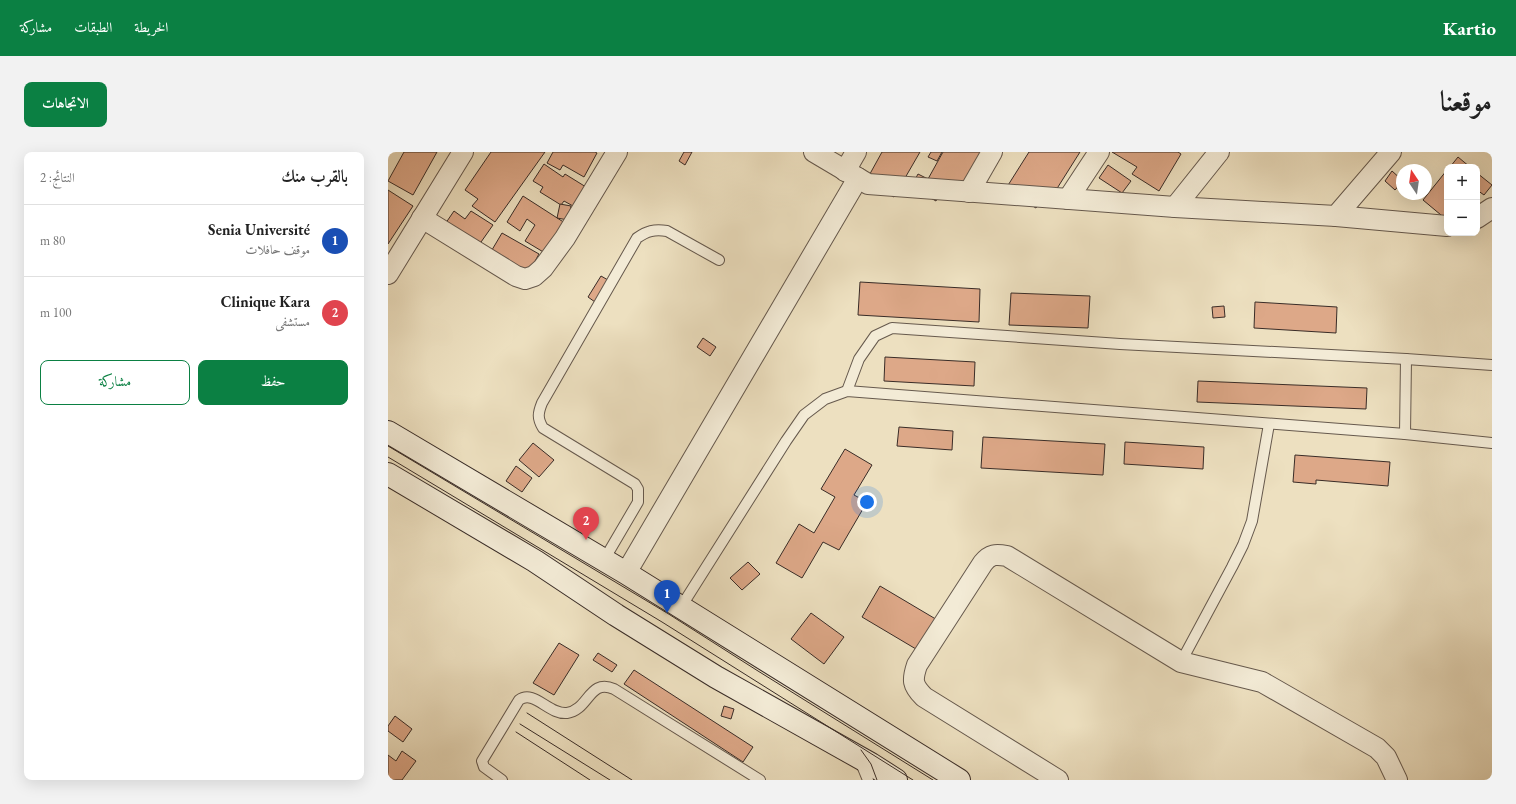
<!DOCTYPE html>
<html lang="ar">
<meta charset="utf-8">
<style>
body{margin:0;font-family:"EB Garamond",Amiri,serif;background:#f2f2f2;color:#222;direction:rtl}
.controls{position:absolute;right:12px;top:12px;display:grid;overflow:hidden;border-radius:8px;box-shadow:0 4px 16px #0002}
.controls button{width:36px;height:36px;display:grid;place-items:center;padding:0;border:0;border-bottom:1px solid #e0e0e0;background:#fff;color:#222;font:20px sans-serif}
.compass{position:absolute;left:1008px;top:12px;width:36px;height:36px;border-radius:50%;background:#fff;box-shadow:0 4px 16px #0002;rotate:347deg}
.you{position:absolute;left:479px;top:350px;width:14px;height:14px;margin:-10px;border:3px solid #fff;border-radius:50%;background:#1a73e8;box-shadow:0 0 0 6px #1a73e833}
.badge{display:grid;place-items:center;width:26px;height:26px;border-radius:50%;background:#0b8043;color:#fff;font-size:13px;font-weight:700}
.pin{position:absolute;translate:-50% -33px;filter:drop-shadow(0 1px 2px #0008)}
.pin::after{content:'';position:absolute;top:21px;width:14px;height:12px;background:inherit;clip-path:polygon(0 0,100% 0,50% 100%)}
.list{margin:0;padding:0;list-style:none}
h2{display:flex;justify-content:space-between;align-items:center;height:52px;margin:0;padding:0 16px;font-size:17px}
h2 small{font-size:13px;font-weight:400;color:#767676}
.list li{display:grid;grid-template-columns:26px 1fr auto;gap:12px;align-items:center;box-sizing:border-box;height:72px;padding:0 16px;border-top:1px solid #e0e0e0}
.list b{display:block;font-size:15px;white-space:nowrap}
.list p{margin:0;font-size:13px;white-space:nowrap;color:#767676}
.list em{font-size:13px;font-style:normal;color:#767676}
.actions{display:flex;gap:8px;padding:12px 16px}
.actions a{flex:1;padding:9px 0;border:1px solid #0b8043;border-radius:8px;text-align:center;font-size:14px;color:#0b8043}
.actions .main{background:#0b8043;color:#fff}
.map{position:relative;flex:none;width:1104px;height:628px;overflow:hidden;direction:ltr;border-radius:8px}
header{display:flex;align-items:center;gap:24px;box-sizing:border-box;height:56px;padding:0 20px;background:#0b8043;color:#fff}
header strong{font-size:19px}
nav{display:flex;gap:22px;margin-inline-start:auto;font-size:14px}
.intro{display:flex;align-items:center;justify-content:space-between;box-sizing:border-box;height:96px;padding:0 24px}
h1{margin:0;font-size:28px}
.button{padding:10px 18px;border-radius:8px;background:#0b8043;color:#fff;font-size:14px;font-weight:700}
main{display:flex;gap:24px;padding:0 24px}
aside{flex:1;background:#fff;border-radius:8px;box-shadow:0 4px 16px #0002}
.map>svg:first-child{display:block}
</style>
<header>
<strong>Kartio</strong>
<nav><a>الخريطة</a><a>الطبقات</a><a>مشاركة</a></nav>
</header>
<div class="intro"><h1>موقعنا</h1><a class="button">الاتجاهات</a></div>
<main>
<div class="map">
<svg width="1104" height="628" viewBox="0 0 1104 628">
<rect width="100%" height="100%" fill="#ede0c0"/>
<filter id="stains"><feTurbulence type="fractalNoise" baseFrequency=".005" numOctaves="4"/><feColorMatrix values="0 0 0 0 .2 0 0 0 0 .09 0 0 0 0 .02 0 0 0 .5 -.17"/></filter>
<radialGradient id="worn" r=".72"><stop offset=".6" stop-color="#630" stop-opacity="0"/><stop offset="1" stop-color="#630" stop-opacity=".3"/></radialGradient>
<g fill="#dda888" stroke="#392c27">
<path d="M16 0H49L25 43 0 29Z"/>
<path d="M103 0H157L107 70 84 54 90 47 77 38Z"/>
<path d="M165 0H207L209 1 196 25 175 13 172 18 159 11Z"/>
<path d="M296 0H304L297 13 291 9Z"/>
<path d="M494 0H532L506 45 478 29Z"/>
<path d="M543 0H554L549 9 540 5Z"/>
<path d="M555 0H598L571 47 554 37 548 49 523 35 530 22 540 27Z"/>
<path d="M641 0H692L663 46 657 42 648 56 617 38Z"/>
<path d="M724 0H790L793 2 771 39 744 22 749 15Z"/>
<path d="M1070 5 1082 15H1062Z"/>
<path d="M156 12 175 25 177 22 198 35 185 54 176 49 173 53 152 40 155 35 145 29Z"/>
<path d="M720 13 743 29 734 41 711 26Z"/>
<path d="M1059 18V68L1035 48Z"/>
<path d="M1004 19 1014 28V30L1007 38 997 29Z"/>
<path d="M1089 21 1104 33 1096 43 1089 38Z"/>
<path d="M0 38 25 54 0 92Z"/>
<path d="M135 44 177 71 157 101 137 89 147 73 139 67 132 79 119 70Z"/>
<path d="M172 52 183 54 180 68 169 66Z"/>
<path d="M66 59 77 67 83 59 105 73 86 100 53 78Z"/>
<path d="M114 81 151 102 133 134 95 113Z"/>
<path d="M213 124 220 128 207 150 200 145Z"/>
<path d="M472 130 592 137 591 170 470 163Z"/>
<path d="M623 141 702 144 700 176 621 173Z"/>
<path d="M867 150 949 155 948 181 866 176Z"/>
<path d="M836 154 837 165 825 166 824 155Z"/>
<path d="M315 186 328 195 322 204 309 195Z"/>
<path d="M497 205 587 210 586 234 496 229Z"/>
<path d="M810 229 979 236 978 257 809 250Z"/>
<path d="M511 275 565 279 564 298 509 294Z"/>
<path d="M595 285 717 292 715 323 593 316Z"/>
<path d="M737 290 816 295 815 317 736 312Z"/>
<path d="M145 291 166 308 151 325 131 308Z"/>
<path d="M457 297 484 313 466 343 479 350 451 398 435 390 414 426 388 411 411 372 426 381 447 345 433 337Z"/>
<path d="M907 303 1002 310 1000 334 928 328V332L905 330Z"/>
<path d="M128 314 144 326 134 340 118 329Z"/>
<path d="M360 410 372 422 354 438 342 426Z"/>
<path d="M492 434 551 469 533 500 474 465Z"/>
<path d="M423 461 456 485 436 512 403 487Z"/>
<path d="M171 491 191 503 166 543 145 531Z"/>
<path d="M210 501 229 513 224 520 205 508Z"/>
<path d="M246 518 365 595 355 610 236 532Z"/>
<path d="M336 554 346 557 343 567 333 564Z"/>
<path d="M7 564 24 577 15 590 0 579V574Z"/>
<path d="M14 599 28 609 14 628H0V603L8 609Z"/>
</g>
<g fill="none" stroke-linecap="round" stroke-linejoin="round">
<defs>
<g id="lane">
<path d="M459 239 471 207 487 184 504 176 732 192 1018 207 1104 213"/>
<path d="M1017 282 1018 207"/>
<path d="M216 408 250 350V337L247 332 155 276C149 266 150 261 154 251L249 86C259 79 266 77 279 79L331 108"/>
<path d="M293 455 398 289 416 263 437 247 459 239 1017 282 1104 291"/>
<path d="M793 510 844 415 855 393 864 369 881 272"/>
<path d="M473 611 480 628"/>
<path d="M114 628 96 615 94 609 131 548C146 537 161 563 179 561 201 558 201 526 226 537L372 628"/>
</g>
<g id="street">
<path d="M426 0 480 32 787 55 948 64 1003 0"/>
<path d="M457 19 468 0"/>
<path d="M581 40 604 0"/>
<path d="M680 47 711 0"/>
<path d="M787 55 831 0"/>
<path d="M948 64 1059 74"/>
<path d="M34 66 128 124 137 127 146 124 155 116 177 86 229 0"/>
<path d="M1089 66 1104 56"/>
<path d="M0 122 75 0"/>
<path d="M238 421 470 26"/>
<path d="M670 628 536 545C524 533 524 528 529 513L595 411C602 402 608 402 619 404L793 510 874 530 989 596 998 605 1009 628"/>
</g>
<g id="secondary">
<path d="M0 280 238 421 571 628"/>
<path d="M0 322 147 409 228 463 328 525 483 612 508 628"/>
</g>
</defs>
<use href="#lane" stroke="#66594d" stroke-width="12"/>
<use href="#street" stroke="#66594d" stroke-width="22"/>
<use href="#secondary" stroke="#392c27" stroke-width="24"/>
<use href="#lane" stroke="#f3ebd6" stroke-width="10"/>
<use href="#street" stroke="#f3ebd6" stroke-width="20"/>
<use href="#secondary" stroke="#f3ebd6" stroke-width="22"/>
<g stroke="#392c27" stroke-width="1">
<path d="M0 294 279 461 370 519 545 628"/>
<path d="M0 305 274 470 525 628"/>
<path d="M139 561 244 628"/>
<path d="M132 572 222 628"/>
<path d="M128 580 202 628"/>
<path d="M473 598 483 612 489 628"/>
</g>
</g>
<rect width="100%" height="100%" filter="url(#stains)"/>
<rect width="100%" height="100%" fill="url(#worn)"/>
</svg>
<div class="controls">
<button>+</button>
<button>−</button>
</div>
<svg class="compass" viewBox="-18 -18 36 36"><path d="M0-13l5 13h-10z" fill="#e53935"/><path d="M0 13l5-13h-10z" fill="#767676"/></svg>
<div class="you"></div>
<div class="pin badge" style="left:279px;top:461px;background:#1a4fb4">1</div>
<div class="pin badge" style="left:198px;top:388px;background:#e0444e">2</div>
</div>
<aside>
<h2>بالقرب منك<small>النتائج: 2</small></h2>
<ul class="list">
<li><span class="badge" style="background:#1a4fb4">1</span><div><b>Senia Université</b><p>موقف حافلات</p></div><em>80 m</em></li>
<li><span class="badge" style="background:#e0444e">2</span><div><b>Clinique Kara</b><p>مستشفى</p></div><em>100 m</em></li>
</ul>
<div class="actions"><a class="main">حفظ</a><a>مشاركة</a></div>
</aside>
</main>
